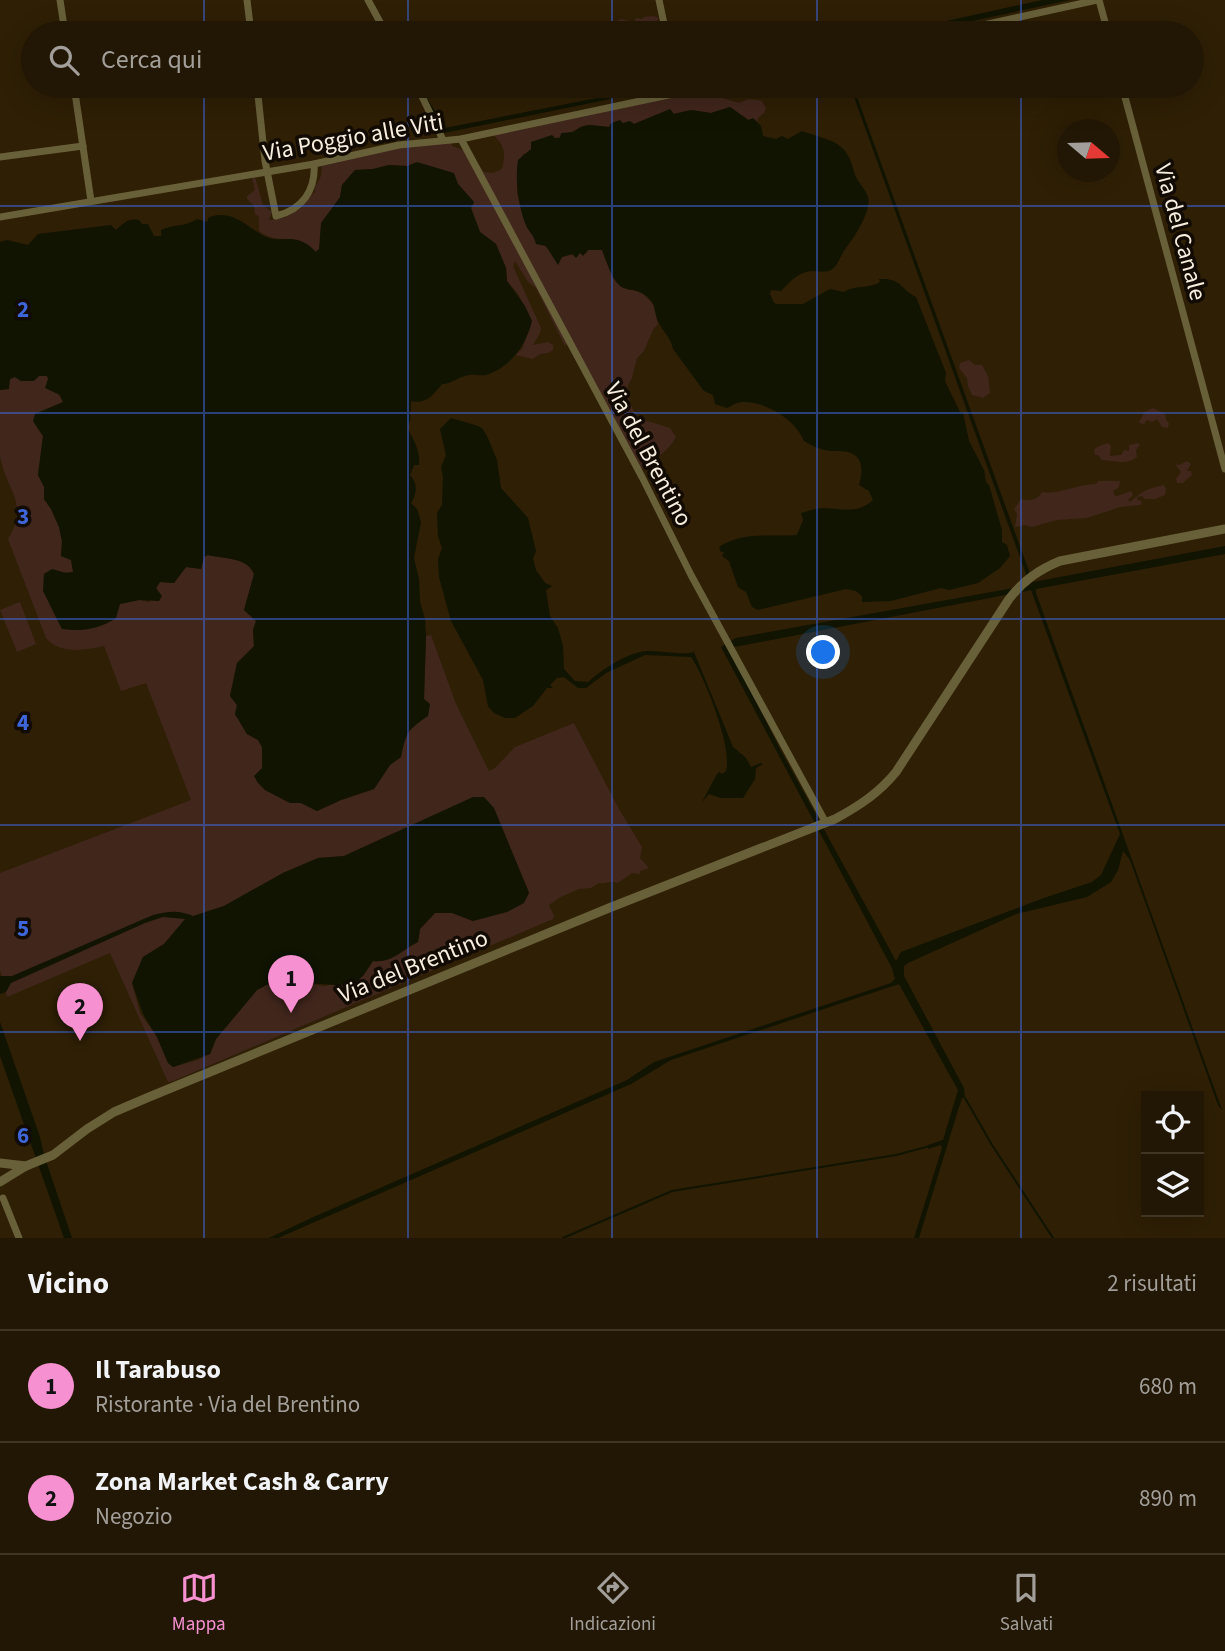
<!DOCTYPE html>
<html lang="it">
<meta charset="utf-8">
<style>
body{margin:0;font-family:"Source Sans 3",sans-serif;background:#2a200e;color:#f1f3f6}
.controls{position:absolute;right:21px;bottom:21px;display:grid;overflow:hidden;border-radius:0px;box-shadow:0 7px 28px #0002}
.controls button{width:63px;height:63px;display:grid;place-items:center;padding:0;border:0;border-bottom:2px solid #3f3626;background:#221704;color:#f1f3f6;font:35px sans-serif}
.compass{position:absolute;left:1057px;top:119px;width:63px;height:63px;border-radius:50%;background:#221704;box-shadow:0 7px 28px #0002;rotate:109deg}
.you{position:absolute;left:824px;top:653px;width:24px;height:24px;margin:-18px;border:5px solid #fff;border-radius:50%;background:#1a73e8;box-shadow:0 0 0 10px #1a73e833}
.badge{display:grid;place-items:center;width:46px;height:46px;border-radius:50%;background:#f690d0;color:#111;font-size:23px;font-weight:700}
.pin{position:absolute;translate:-50% -58px;filter:drop-shadow(0 2px 4px #0008)}
.pin::after{content:'';position:absolute;top:37px;width:24px;height:21px;background:inherit;clip-path:polygon(0 0,100% 0,50% 100%)}
.list{margin:0;padding:0;list-style:none}
h2{display:flex;justify-content:space-between;align-items:center;height:91px;margin:0;padding:0 28px;font-size:30px}
h2 small{font-size:23px;font-weight:400;color:#a29f9a}
.list li{display:grid;grid-template-columns:46px 1fr auto;gap:21px;align-items:center;box-sizing:border-box;height:112px;padding:0 28px;border-top:2px solid #3f3626}
.list b{display:block;font-size:26px;white-space:nowrap}
.list p{margin:0;font-size:23px;white-space:nowrap;color:#a29f9a}
.list em{font-size:23px;font-style:normal;color:#a29f9a}
.icon{flex:none;width:38px;height:38px;fill:none;stroke:currentColor;stroke-width:2;stroke-linecap:round;stroke-linejoin:round}
.map{position:relative;flex:none;width:1225px;height:1238px;overflow:hidden}
.search{position:absolute;background:#221704;box-shadow:0 7px 28px #0002;left:21px;right:21px;top:21px;height:77px;display:flex;align-items:center;gap:18px;box-sizing:border-box;padding:0 24px;border-radius:38px;color:#a29f9a;font-size:26px}
.sheet{height:315px;background:#221704}
nav{display:flex;justify-content:space-around;align-items:center;box-sizing:border-box;height:98px;border-top:2px solid #3f3626;background:#221704;font-size:19px;color:#a29f9a}
nav a{display:grid;justify-items:center;gap:4px}
nav .on{color:#f690d0}
.map>svg:first-child{display:block}
</style>
<div class="map">
<svg width="1225" height="1238" viewBox="0 0 1225 1238">
<rect width="100%" height="100%" fill="#2e1f05"/>
<g fill="#41261c" fill-rule="evenodd">
<path d="M654 16 659 18 656 22 659 27 658 32 608 33 609 23 622 19 634 22 636 18 642 19 644 17Z"/>
<path d="M711 86H731L722 98 739 103 749 99 762 101 766 108 764 113 757 119 759 122 753 119 749 120 730 107 711 113 691 110 673 114H658L634 124 609 127 587 125 531 149 528 153 523 154 517 168V193L527 228 553 254 562 257 580 253 586 254 588 250H602L613 277 627 288 643 294 656 307 658 324 653 330 644 351 637 358 632 378 628 385V396L633 410 641 419 670 428 676 437C668 452 651 462 639 471L568 344 565 346 536 288 528 282 515 261 513 266 541 328 540 333 533 345 548 342 553 345V350L548 353 540 354 533 359 515 355 522 349 532 321 518 294 507 281 506 268 496 244 480 232 471 208 474 202 458 184 407 166 389 165 373 169 355 170 342 185 340 197 335 206 319 249 315 252C297 231 277 246 259 231V217L255 214 254 206 247 199V196L255 190 251 174 254 173 263 205 272 212 269 220C298 218 294 208 315 192V187C320 179 324 172 320 162L451 139 452 146 471 153 484 172 493 173 502 169C506 152 505 145 491 133Z"/>
<path d="M969 360 975 365H982L988 376 990 393 983 398 972 395 968 386 967 378 959 368 960 363Z"/>
<path d="M39 376H47L63 402 35 414 36 426 43 436 38 475 44 486V499L51 509 59 527 62 541 61 556 71 560 74 572C62 574 57 570 44 574 42 594 53 611 62 629L117 609 120 604 139 600 149 602 160 582 174 583 186 567 201 569 204 557 208 555C224 559 248 557 254 575L244 610 256 621 253 630 254 646 237 663 230 696 237 705 235 714 247 734 258 740 262 747V768L265 790 290 803H301L317 811 341 800 374 789 390 765 401 757 402 745 424 699 426 636 431 635 456 704 489 771 495 768 515 747 574 723 619 809 642 847 640 858 649 868 640 871V874L632 873 618 883C610 880 605 885 599 883L591 888 579 889 561 897 549 905 554 916 553 919 173 1081 168 1082 110 953 7 997 0 970V873L191 800 146 683 121 691 104 646C85 650 61 655 46 638L8 539C30 502 6 491 0 456 0 435 0 411 0 390L9 389V379L15 377 21 381ZM394 833H504L529 892 473 921 452 913H435L420 929 418 942C401 950 393 963 373 961L363 976 325 986 291 981H274L257 990 216 1039 210 1054 198 1060 173 1067 168 1063 157 1037 140 1013 132 983 143 957 164 944 188 918 224 906 283 873 318 858 344 856Z"/>
<path d="M1153 408 1165 414 1166 420 1169 423 1168 428 1162 427 1157 419 1152 422 1147 420 1144 424 1139 423 1144 412Z"/>
<path d="M1108 443 1111 446 1110 456 1121 455 1124 450 1129 451V445L1138 443 1140 445 1136 450 1137 457C1126 466 1113 460 1102 460L1098 455H1095L1094 450 1097 447Z"/>
<path d="M1187 461 1191 464 1187 471H1191L1192 475 1183 483H1177L1176 479 1181 472 1175 464 1179 465Z"/>
<path d="M1098 481H1120L1119 487 1113 491 1114 495 1117 496 1131 491 1133 495 1128 500 1130 502C1142 491 1149 488 1164 485L1166 489 1165 495 1155 499H1145L1142 496 1137 497V500L1142 501 1141 505 1120 507 1087 518 1057 520 1032 527 1025 525 1015 527 1017 514 1014 509 1021 499C1030 501 1038 500 1042 492 1057 495 1079 484 1096 484Z"/>
<path d="M20 602 36 644 17 652 0 610Z"/>
</g>
<g fill="#101400" fill-rule="evenodd">
<path d="M1042 0H1070L916 33H892Z"/>
<path d="M420 86 445 128 658 86H674L444 133Z"/>
<path d="M850 86H853L1033 582 1225 546V554L1036 589V593L1222 1110 1218 1105 1130 860 1123 851 1118 870 1111 882 1087 897 1016 914 908 963 904 966V976L964 1088 965 1098H962L958 1110 919 1238H914L942 1148 941 1145 928 1149V1145L943 1140 958 1090 899 984 671 1060 631 1084 278 1238H269L309 1219 627 1080 654 1062 891 983 895 979 892 968 721 647 736 638 1030 585ZM1031 590 1120 834 1101 875 1092 882 1044 898 901 952 896 961 780 749 729 648Z"/>
<path d="M730 107 748 120 753 118 761 126 763 136 776 139 782 136 788 139 802 131C812 135 835 140 841 147 850 155 852 165 855 175 858 183 865 188 868 197 872 210 854 238 846 248 840 255 839 265 831 270 823 274 814 269 806 272 795 275 788 284 781 291L771 290 770 294 774 303 777 304H803L830 289 844 292C854 285 869 289 880 282L879 279C902 278 899 288 916 297L946 373 945 381 960 412 963 413 969 441 984 470 986 482 989 485 1002 530V542L1007 545 1010 556 1000 568 978 583 949 590 941 588 891 601 862 602V596L856 591 846 589 758 610 752 607 746 592 738 587 729 561 722 556 724 552H721L719 547C744 531 770 537 797 535L803 520 801 513C808 511 817 508 824 508 843 509 858 514 873 500L869 491 859 485C863 473 864 456 848 452 841 450 833 452 825 450 818 449 811 445 804 441 796 420 766 401 742 402 738 402 731 406 727 408L715 404 713 395 704 391 673 349C671 338 665 334 660 325 652 313 659 303 642 293 634 288 625 292 618 284 611 277 606 260 602 250H588L583 256 580 253 576 258 572 254 562 257 558 265 546 246 536 244C534 235 528 231 525 223 518 204 515 180 518 160L531 149V142L552 135 555 138H560L561 133 574 132C583 122 597 126 609 127L611 123 620 120 623 123 630 121 634 124 670 109 674 114 691 110 711 113Z"/>
<path d="M417 162 454 173 458 184 474 202 471 208 480 232 496 244 506 268 507 281 525 306 532 321C526 345 511 367 486 375 480 376 474 374 469 375 459 376 452 384 442 384 432 396 427 404 411 401L410 421 407 427C414 441 420 449 419 465H414L410 475C418 484 417 493 411 503L417 509 421 522 414 558 419 579 420 602 425 619 426 636 424 699 430 704 428 716C407 730 406 733 401 757L390 765 374 789 341 800 317 811 301 803H290L265 790 258 783 254 776 262 768V747L258 740 247 734 235 714 237 705 230 696 237 663 254 646 253 630 256 621 244 610 254 574C248 557 224 559 208 555L204 557 201 569 186 567 174 583 160 582 156 588 162 596 159 601 139 600 120 604 116 618C100 629 80 632 62 629L43 591 44 574 52 569 66 573 73 572 71 560 61 556 62 541 59 527 51 509 44 499V487L38 475 43 436 33 421 35 414 63 402 60 395 45 388 48 379 47 376H39L34 381H21L15 377 10 379 9 389 0 390V242L7 240 28 245 38 234 103 226 111 225 116 230C124 223 128 218 139 220L142 224H148L154 236H161V230C173 224 186 227 197 219L207 222 209 217C234 209 245 226 264 236 283 245 295 230 316 252L319 249 321 223 340 197 342 185 355 170 373 169 389 165 407 166Z"/>
<path d="M451 418 475 425 482 428 487 436 497 460 501 488 528 518 536 551 533 559 536 570 545 583 552 586 546 590 550 616 558 628 563 646 564 669 575 681 588 682C603 669 626 653 647 651 663 650 680 656 694 652L733 747 746 758 751 767 761 763 763 764 756 768 755 779 743 798H721L709 794 702 802 717 774 719 772 722 774 726 771C733 749 705 677 691 657L645 655 606 673 586 688H578L564 677 557 678 550 685 553 688H547L533 706 515 718H505L494 713 488 706 483 680 451 621 439 577 438 559 442 548 438 536 437 513 442 505 443 477 441 467 446 455 440 429Z"/>
<path d="M473 797H484L494 808 529 893 524 903 507 912 473 921 452 913H435L420 929 418 942C401 950 393 963 373 961L363 976 351 986 274 981 257 990 216 1039 210 1054 173 1067 168 1063 157 1037 143 1014 132 983 143 957 164 944 185 919 163 917 145 923 11 983 6 992 0 994V976H12L153 915C168 911 179 910 193 916L224 906 283 873 318 858 344 856Z"/>
<path d="M0 1022 40 1137 44 1155 72 1238H64L0 1056Z"/>
</g>
<g fill="none" stroke-linecap="round" stroke-linejoin="round">
<g stroke="#101400" stroke-width="2">
<path d="M965 1098 992 1145 1053 1238"/>
<path d="M563 1238 672 1191 896 1155 930 1146"/>
</g>
<g stroke="#686039" stroke-width="7">
<path d="M60 0 65 33"/>
<path d="M247 0 251 33"/>
<path d="M368 0 386 33"/>
<path d="M659 0 666 33"/>
<path d="M1099 0 1108 33"/>
<path d="M947 33 1097 0"/>
<path d="M74 86 91 201"/>
<path d="M257 86 265 161 276 216C302 210 316 190 314 164"/>
<path d="M417 86 443 140"/>
<path d="M1122 86 1225 469"/>
<path d="M461 139 642 477 691 575 826 823"/>
<path d="M0 157 83 146"/>
<path d="M0 217 314 164 399 145 461 139 711 86"/>
<path d="M3 1198 19 1238"/>
</g>
<g stroke="#686039" stroke-width="9">
<path d="M0 1163 26 1166"/>
<path d="M0 1182 26 1166 53 1155 87 1129 114 1112 149 1097 609 908 835 819C859 806 879 793 896 772L1009 599C1023 581 1038 570 1060 561L1225 529"/>
</g>
</g>
<path fill="none" stroke="#3e66d9" stroke-width="2" stroke-opacity="0.55" d="M204 0V33M408 0V33M612 0V33M817 0V33M1021 0V33M204 86V1238M408 86V1238M612 86V1238M817 86V1238M1021 86V1238M0 206H1225M0 413H1225M0 619H1225M0 825H1225M0 1032H1225"/>
<g text-anchor="middle" stroke-width="7" stroke-linejoin="round" paint-order="stroke">
<g font-size="24" fill="#f8eedf" stroke="#110b03">
<text transform="translate(353 137) rotate(-10)" y="8">Via Poggio alle Viti</text>
<text transform="translate(1181 232) rotate(75)" y="8">Via del Canale</text>
<text transform="translate(649 454) rotate(62)" y="8">Via del Brentino</text>
<text transform="translate(413 966) rotate(-22)" y="8">Via del Brentino</text>
</g>
</g>
<g font-size="23" text-anchor="middle" font-weight="bold" fill="#3e66d9" stroke="#110b03" stroke-width="7" stroke-linejoin="round" paint-order="stroke">
<text x="23" y="317">2</text>
<text x="23" y="524">3</text>
<text x="23" y="730">4</text>
<text x="23" y="936">5</text>
<text x="23" y="1143">6</text>
</g>
</svg>
<div class="controls">
<button><svg class="icon" aria-label="locate" viewBox="0 0 24 24"><circle cx="12" cy="12" r="6"/><path d="M12 2v4M12 18v4M2 12h4M18 12h4"/></svg></button>
<button><svg class="icon" aria-label="layers" viewBox="0 0 24 24"><path d="M12 4l9 5-9 5-9-5zM3 14l9 5 9-5"/></svg></button>
</div>
<svg class="compass" viewBox="-18 -18 36 36"><path d="M0-13l5 13h-10z" fill="#e53935"/><path d="M0 13l5-13h-10z" fill="#a29f9a"/></svg>
<div class="you"></div>
<div class="pin badge" style="left:291px;top:1013px">1</div>
<div class="pin badge" style="left:80px;top:1041px">2</div>
<div class="search"><svg class="icon" aria-label="search" viewBox="0 0 24 24"><circle cx="10" cy="10" r="6"/><path d="M15 15l6 6"/></svg>Cerca qui</div>
</div>
<section class="sheet">
<h2>Vicino<small>2 risultati</small></h2>
<ul class="list">
<li><span class="badge">1</span><div><b>Il Tarabuso</b><p>Ristorante · Via del Brentino</p></div><em>680 m</em></li>
<li><span class="badge">2</span><div><b>Zona Market Cash &amp; Carry</b><p>Negozio</p></div><em>890 m</em></li>
</ul>
</section>
<nav>
<a class="on"><svg class="icon" aria-label="map" viewBox="0 0 24 24"><path d="M3 6l6-2 6 2 6-2v14l-6 2-6-2-6 2zM9 4v14M15 6v14"/></svg>Mappa</a>
<a><svg class="icon" aria-label="directions" viewBox="0 0 24 24"><path d="M12 3l9 9-9 9-9-9zM9 14v-3h6M13 9l2 2-2 2"/></svg>Indicazioni</a>
<a><svg class="icon" aria-label="saved" viewBox="0 0 24 24"><path d="M7 4h10v16l-5-4-5 4z"/></svg>Salvati</a>
</nav>
